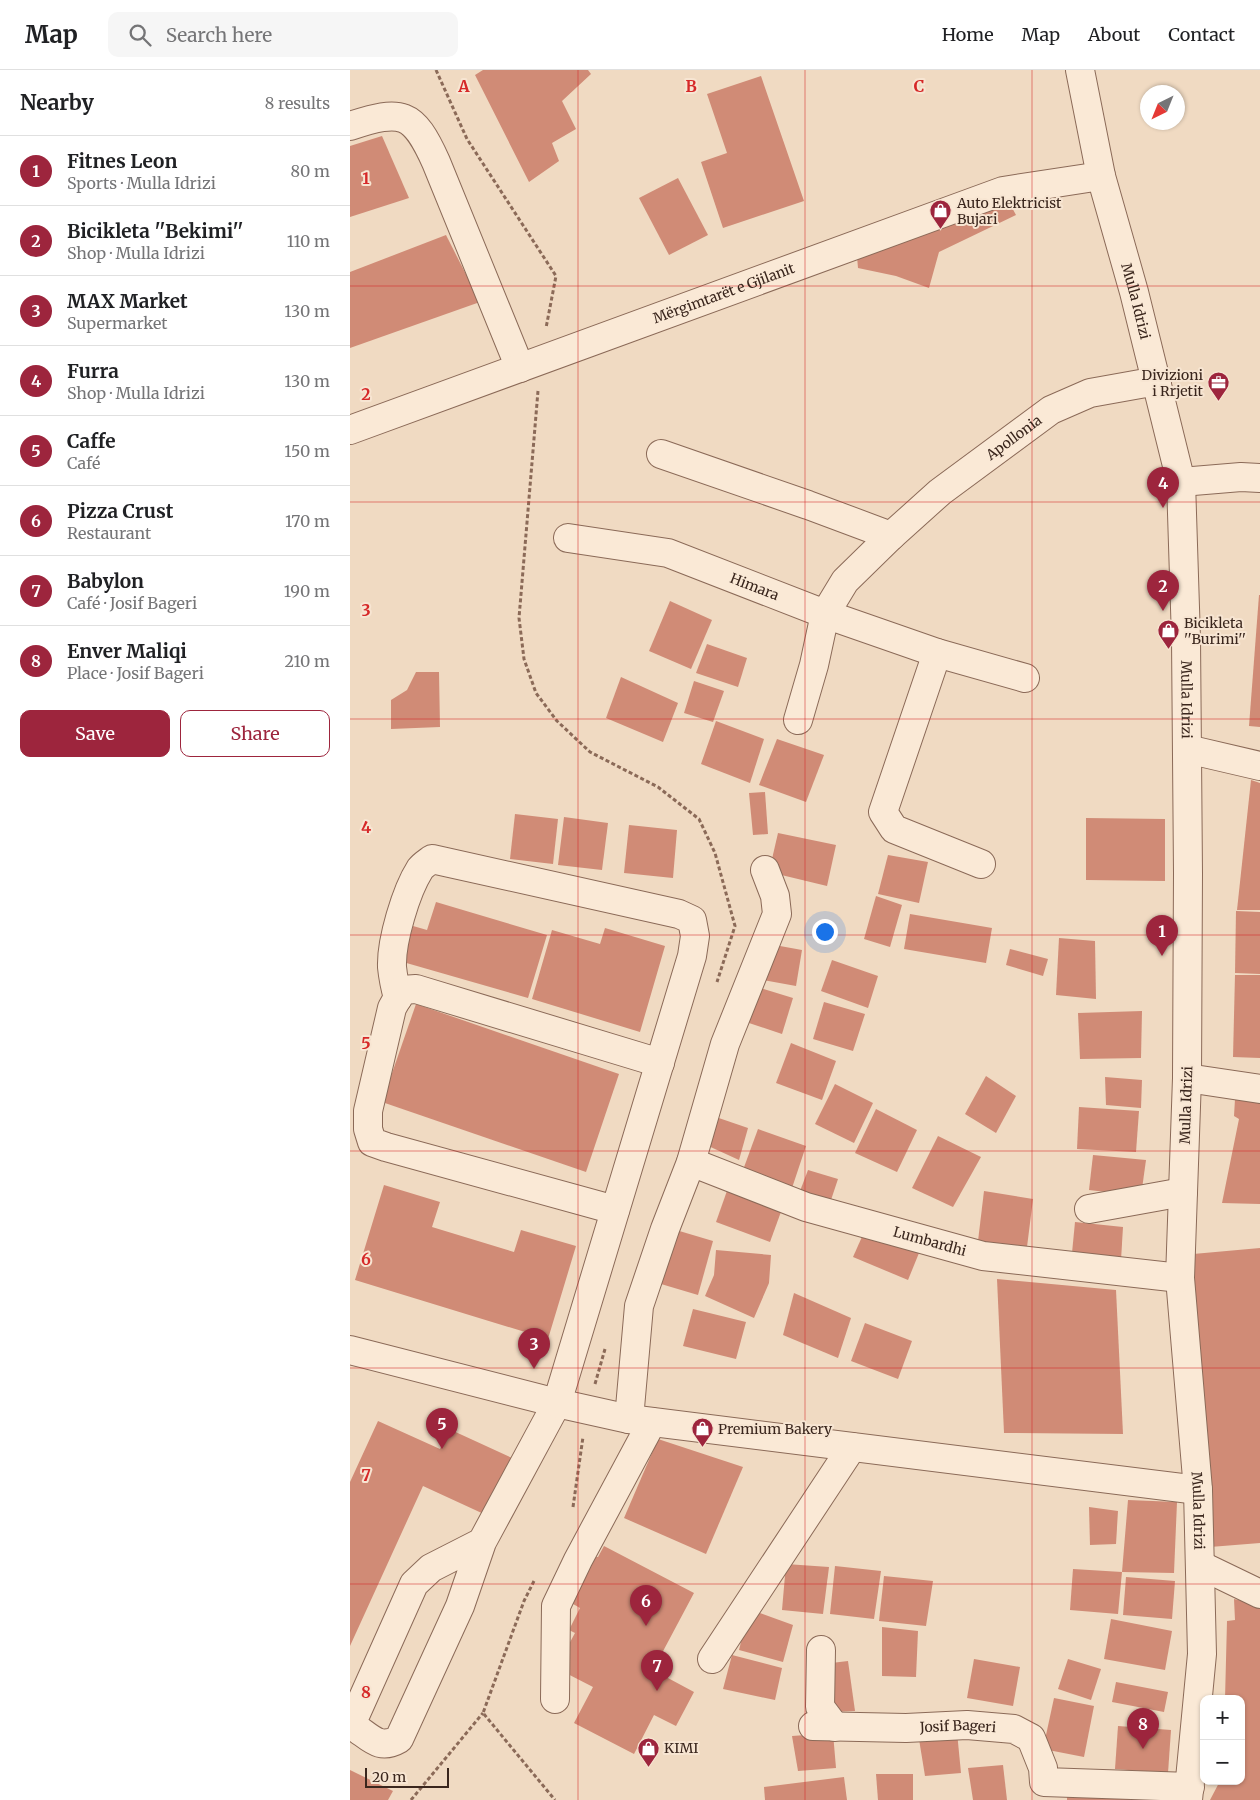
<!DOCTYPE html>
<meta charset="utf-8">
<style>
body{margin:0;font-family:Merriweather,serif;background:#f6f6f6;color:#202124}
.controls{position:absolute;right:15px;bottom:15px;display:grid;overflow:hidden;border-radius:10px;box-shadow:0 1px 4px #0004}
.controls button{width:45px;height:45px;display:grid;place-items:center;padding:0;border:0;border-bottom:1px solid #e0e0e0;background:#fff;color:#202124;font:25px sans-serif}
.compass{position:absolute;left:790px;top:15px;width:45px;height:45px;border-radius:50%;background:#fff;box-shadow:0 1px 4px #0004;rotate:223deg}
.scale{position:absolute;left:15px;bottom:12px;width:84px;box-sizing:border-box;padding-left:5px;border:2px solid #3a261d;border-top:0;font-size:14px;line-height:18px;white-space:nowrap;color:#3a261d;-webkit-text-stroke:4px #f7e5d2;paint-order:stroke}
.you{position:absolute;left:474px;top:861px;width:18px;height:18px;margin:-12px;border:4px solid #fff;border-radius:50%;background:#1a73e8;box-shadow:0 0 0 8px #1a73e833}
.badge{display:grid;place-items:center;width:32px;height:32px;border-radius:50%;background:#9d253d;color:#fff;font-size:16px;font-weight:700}
.pin{position:absolute;translate:-50% -41px;filter:drop-shadow(0 1px 2px #0008)}
.pin::after{content:'';position:absolute;top:26px;width:18px;height:15px;background:inherit;clip-path:polygon(0 0,100% 0,50% 100%)}
.list{margin:0;padding:0;list-style:none}
h2{display:flex;justify-content:space-between;align-items:center;height:65px;margin:0;padding:0 20px;font-size:21px}
h2 small{font-size:16px;font-weight:400;color:#757577}
.list li{display:grid;grid-template-columns:32px 1fr auto;gap:15px;align-items:center;box-sizing:border-box;height:70px;padding:0 20px;border-top:1px solid #e0e0e0}
.list b{display:block;font-size:19px;white-space:nowrap}
.list p{margin:0;font-size:16px;white-space:nowrap;color:#757577}
.list em{font-size:16px;font-style:normal;color:#757577}
.actions{display:flex;gap:10px;padding:15px 20px}
.actions a{flex:1;padding:11px 0;border:1px solid #9d253d;border-radius:10px;text-align:center;font-size:18px;color:#9d253d}
.actions .main{background:#9d253d;color:#fff}
.icon{flex:none;width:28px;height:28px;fill:none;stroke:currentColor;stroke-width:2;stroke-linecap:round;stroke-linejoin:round}
.map{position:relative;flex:none;width:910px;height:1730px;overflow:hidden}
header{display:flex;align-items:center;gap:30px;box-sizing:border-box;height:70px;padding:0 25px;background:#fff;border-bottom:1px solid #e0e0e0}
header strong{font-size:24px}
nav{display:flex;gap:28px;margin-inline-start:auto;font-size:18px}
.search{width:350px;height:45px;background:#f6f6f6;display:flex;align-items:center;gap:12px;box-sizing:border-box;padding:0 18px;border-radius:10px;color:#757577;font-size:19px}
main{display:flex}
aside{flex:1;background:#fff}
.map>svg:first-child{display:block}
</style>
<header>
<strong>Map</strong>
<div class="search"><svg class="icon" aria-label="search" viewBox="0 0 24 24"><circle cx="10" cy="10" r="6"/><path d="M15 15l6 6"/></svg>Search here</div>
<nav><a>Home</a><a>Map</a><a>About</a><a>Contact</a></nav>
</header>
<main>
<aside>
<h2>Nearby<small>8 results</small></h2>
<ul class="list">
<li><span class="badge">1</span><div><b>Fitnes Leon</b><p>Sports · Mulla Idrizi</p></div><em>80 m</em></li>
<li><span class="badge">2</span><div><b>Bicikleta ''Bekimi''</b><p>Shop · Mulla Idrizi</p></div><em>110 m</em></li>
<li><span class="badge">3</span><div><b>MAX Market</b><p>Supermarket</p></div><em>130 m</em></li>
<li><span class="badge">4</span><div><b>Furra</b><p>Shop · Mulla Idrizi</p></div><em>130 m</em></li>
<li><span class="badge">5</span><div><b>Caffe</b><p>Café</p></div><em>150 m</em></li>
<li><span class="badge">6</span><div><b>Pizza Crust</b><p>Restaurant</p></div><em>170 m</em></li>
<li><span class="badge">7</span><div><b>Babylon</b><p>Café · Josif Bageri</p></div><em>190 m</em></li>
<li><span class="badge">8</span><div><b>Enver Maliqi</b><p>Place · Josif Bageri</p></div><em>210 m</em></li>
</ul>
<div class="actions"><a class="main">Save</a><a>Share</a></div>
</aside>
<div class="map">
<svg width="910" height="1730" viewBox="0 0 910 1730">
<rect width="100%" height="100%" fill="#f0dac2"/>
<g fill="#d08b76">
<path d="M133 0H238L241 4 212 31 226 59 202 73 209 91 179 112 125 5Z"/>
<path d="M411 6 454 131 373 158 351 92 377 83 357 24Z"/>
<path d="M32 66 59 128 0 147V76Z"/>
<path d="M328 108 358 165 319 185 289 128Z"/>
<path d="M653 121 666 145 589 182 579 218 546 206 508 198 506 175Z"/>
<path d="M96 165 130 232 0 278V202Z"/>
<path d="M909 525H910V657L899 656Z"/>
<path d="M320 531 362 550 341 599 299 581Z"/>
<path d="M357 574 397 588 388 617 346 603Z"/>
<path d="M66 602H89L90 657 41 659V630L57 620Z"/>
<path d="M271 607 328 633 313 672 256 648Z"/>
<path d="M344 611 374 621 363 652 334 643Z"/>
<path d="M366 651 414 669 400 713 351 694Z"/>
<path d="M427 669 474 685 456 732 409 715Z"/>
<path d="M901 710 910 713V840H887Z"/>
<path d="M415 722 418 764 403 765 399 723Z"/>
<path d="M165 744 208 749 203 794 160 789Z"/>
<path d="M214 747 258 753 252 800 208 795Z"/>
<path d="M736 748 815 749V811L736 810Z"/>
<path d="M279 755 327 760 323 808 274 803Z"/>
<path d="M428 763 486 775 477 816 419 802Z"/>
<path d="M538 785 578 792 569 833 528 824Z"/>
<path d="M526 826 552 835 540 877 514 869Z"/>
<path d="M86 832 197 865 178 928 53 892 63 856 77 860Z"/>
<path d="M886 841 910 842V904L885 903Z"/>
<path d="M560 844 642 858 636 893 554 879Z"/>
<path d="M255 858 315 876 290 962 182 929 202 860 250 874Z"/>
<path d="M709 868 745 871 746 929 706 925Z"/>
<path d="M419 874 452 880 446 916 413 910Z"/>
<path d="M660 879 698 889 693 906 656 895Z"/>
<path d="M482 890 528 906 518 938 471 921Z"/>
<path d="M885 905H910V988L883 987Z"/>
<path d="M410 918 443 928 432 964 399 953Z"/>
<path d="M474 932 515 944 503 981 463 969Z"/>
<path d="M66 934 269 1004 236 1102 32 1032Z"/>
<path d="M792 941 791 988 730 989 728 943Z"/>
<path d="M441 973 486 991 472 1030 426 1013Z"/>
<path d="M636 1006 666 1026 646 1063 615 1044Z"/>
<path d="M755 1007 792 1010 791 1038 756 1035Z"/>
<path d="M485 1014 523 1033 504 1073 465 1054Z"/>
<path d="M885 1029 910 1031V1134L872 1133 889 1049 884 1046Z"/>
<path d="M729 1037 789 1041 786 1082 727 1079Z"/>
<path d="M526 1039 567 1060 547 1102 505 1083Z"/>
<path d="M360 1045 398 1058 389 1090 354 1074Z"/>
<path d="M408 1059 456 1076 442 1118 393 1100Z"/>
<path d="M588 1066 631 1087 603 1137 562 1118Z"/>
<path d="M743 1085 796 1090 791 1126 739 1120Z"/>
<path d="M458 1100 488 1109 480 1133 450 1121Z"/>
<path d="M34 1115 90 1132 82 1157 164 1182 171 1160 226 1176 198 1269 5 1210Z"/>
<path d="M378 1118 432 1139 420 1172 366 1152Z"/>
<path d="M634 1121 683 1129 677 1177 628 1171Z"/>
<path d="M725 1152 773 1157 771 1190 722 1183Z"/>
<path d="M326 1160 363 1171 348 1225 311 1214Z"/>
<path d="M515 1160 571 1178 558 1210 503 1187Z"/>
<path d="M910 1178V1473L860 1477 832 1185Z"/>
<path d="M366 1180 421 1185 419 1213 404 1248 355 1226 364 1205Z"/>
<path d="M647 1209 766 1220 773 1364 654 1363Z"/>
<path d="M444 1223 501 1248 488 1288 433 1265Z"/>
<path d="M343 1239 396 1252 386 1289 333 1276Z"/>
<path d="M515 1253 562 1271 548 1309 501 1291Z"/>
<path d="M28 1351 90 1379 99 1359 162 1388 136 1445 73 1416 0 1576V1412Z"/>
<path d="M308 1369 393 1397 356 1484 274 1448Z"/>
<path d="M778 1430 827 1432 824 1503 772 1502Z"/>
<path d="M739 1437 768 1441 766 1474 740 1475Z"/>
<path d="M254 1476 344 1523 303 1600 344 1622 326 1656 304 1645 284 1684 224 1653 243 1617 206 1598 225 1563 219 1560 230 1538 218 1531 241 1487H248Z"/>
<path d="M436 1494 479 1497 473 1544 432 1540Z"/>
<path d="M485 1496 531 1501 524 1549 480 1544Z"/>
<path d="M723 1499 772 1502 768 1544 720 1540Z"/>
<path d="M534 1506 583 1511 576 1556 529 1551Z"/>
<path d="M776 1507 825 1511 822 1549 773 1545Z"/>
<path d="M884 1529 910 1535V1730H860L870 1711H891V1629H875L877 1551 885 1550Z"/>
<path d="M399 1539 443 1555 433 1592 389 1580Z"/>
<path d="M761 1549 822 1561 815 1600 754 1589Z"/>
<path d="M532 1557 568 1561 566 1607 532 1606Z"/>
<path d="M382 1585 432 1598 425 1630 373 1619Z"/>
<path d="M624 1589 670 1597 663 1636 617 1628Z"/>
<path d="M718 1589 751 1599 741 1630 708 1619Z"/>
<path d="M498 1591 505 1641 477 1642 473 1594Z"/>
<path d="M766 1612 818 1622 814 1642 762 1632Z"/>
<path d="M704 1628 744 1636 734 1687 693 1679Z"/>
<path d="M768 1656 821 1660 818 1703 765 1699Z"/>
<path d="M607 1662 611 1703 575 1706 568 1663Z"/>
<path d="M483 1663 486 1698 448 1701 442 1666Z"/>
<path d="M653 1695 657 1730H623L618 1698Z"/>
<path d="M0 1700 43 1721 38 1730H0Z"/>
<path d="M526 1704H563V1730H528Z"/>
<path d="M494 1707 497 1730H415L414 1717Z"/>
<path d="M717 1724 791 1729V1730H717Z"/>
</g>
<g fill="none" stroke-linecap="round" stroke-linejoin="round">
<defs>
<g id="minor">
<path id="s1" d="M730 0 751 106 784 222 831 412 836 569 838 803 837 1008 830 1208 848 1420 852 1584 838 1730"/>
<path d="M0 56C52 39 63 41 86 92L170 298"/>
<path id="s2" d="M0 360 653 121 751 106"/>
<path d="M311 384 458 435 541 466"/>
<path d="M831 412 891 407 910 408"/>
<path id="s3" d="M218 468 318 483 475 544 587 583 675 608"/>
<path d="M587 583 533 742 544 759 631 794"/>
<path id="s4" d="M448 650 464 595 475 544 495 511 541 466 590 422 701 340 740 323 807 311"/>
<path d="M837 679 910 696"/>
<path d="M48 928C45 917 43 907 42 897 41 871 56 821 70 799 73 795 78 792 82 789L329 844 342 850 345 866 342 886 207 1333 132 1472 110 1536 49 1669C30 1680 22 1669 6 1658L3 1654 4 1648 64 1514 81 1498 132 1472"/>
<path d="M837 1008 910 1019"/>
<path id="s5" d="M341 1092 456 1137 633 1186 830 1208"/>
<path d="M739 1139 833 1122"/>
<path d="M265 1140 36 1077 22 1072 18 1059V1041L42 938 52 920 66 919 310 993"/>
<path d="M0 1280 207 1333 279 1349 848 1420"/>
<path d="M279 1349 289 1236 315 1159 341 1092 375 974 427 844 425 826 415 800"/>
<path d="M850 1495 910 1524"/>
<path d="M471 1580 470 1637 485 1657"/>
<path d="M362 1589 502 1377"/>
<path d="M205 1629 206 1536 228 1490 302 1352"/>
<path id="s6" d="M463 1656 556 1658 617 1655 664 1659 681 1668 693 1698 694 1712 840 1717"/>
</g>
</defs>
<use href="#minor" stroke="#8b6a58" stroke-width="30"/>
<g stroke="#8b6a58" stroke-width="3" stroke-dasharray="4 2.5" stroke-linecap="butt">
<path d="M86 0 117 69 206 206 196 258"/>
<path d="M188 321 169 548 174 589 186 623 207 651 240 682 308 717 349 749 365 783 385 856 367 912"/>
<path d="M245 1314 255 1279"/>
<path d="M223 1437 233 1367"/>
<path d="M184 1511 174 1531 133 1643 205 1730"/>
<path d="M61 1730 133 1643"/>
</g>
<use href="#minor" stroke="#fae9d6" stroke-width="28"/>
</g>
<path fill="none" stroke="#d62828" stroke-width="1" stroke-opacity="0.55" d="M228 0V1730M455 0V1730M682 0V1730M0 216H910M0 432H910M0 649H910M0 865H910M0 1081H910M0 1298H910M0 1514H910"/>
<defs>
<symbol id="shop-pin" viewBox="-11 -11 22 30"><path d="M0 17L-7.5 6A9.5 9.5 0 1 1 7.5 6Z" fill="#9d253d" stroke="#f7e5d2"/><path d="M-5-2.5h2.3a2.7 3.5 0 0 1 5.4 0H5L5.5 6h-11ZM-1.5-2.5h3a1.5 2.3 0 0 0-3 0Z" fill="#fff"/></symbol>
<symbol id="office-pin" viewBox="-11 -11 22 30"><path d="M0 17L-7.5 6A9.5 9.5 0 1 1 7.5 6Z" fill="#9d253d" stroke="#f7e5d2"/><path d="M-6-3h4V-5.5h4V-3h4V5H-6ZM-1-4.5V-3h2v-1.5ZM-6 0V1H6V0Z" fill="#fff"/></symbol>
</defs>
<g fill-rule="evenodd">
<use href="#shop-pin" x="578" y="128" width="25" height="34"/>
<use href="#office-pin" x="856" y="300" width="25" height="34"/>
<use href="#shop-pin" x="806" y="548" width="25" height="34"/>
<use href="#shop-pin" x="340" y="1346" width="25" height="34"/>
<use href="#shop-pin" x="286" y="1666" width="25" height="34"/>
</g>
<g text-anchor="middle" stroke-width="4" stroke-linejoin="round" paint-order="stroke">
<g font-size="14" fill="#3a261d" stroke="#f7e5d2" text-anchor="start">
<text x="607" y="138">Auto Elektricist<tspan x="607" dy="16">Bujari</tspan></text>
<text x="853" y="310" text-anchor="end">Divizioni<tspan x="853" dy="16">i Rrjetit</tspan></text>
<text x="834" y="558">Bicikleta<tspan x="834" dy="16">''Burimi''</tspan></text>
<text x="368" y="1364">Premium Bakery</text>
<text x="314" y="1683">KIMI</text>
</g>
<g font-size="14" fill="#3a261d" stroke="#f7e5d2">
<text dy="5" stroke="none"><textPath href="#s2" startOffset="398">Mërgimtarët e Gjilanit</textPath></text>
<text dy="5" stroke="none"><textPath href="#s1" startOffset="238">Mulla Idrizi</textPath></text>
<text dy="5" stroke="none"><textPath href="#s4" startOffset="370">Apollonia</textPath></text>
<text dy="5" stroke="none"><textPath href="#s3" startOffset="194">Himara</textPath></text>
<text dy="5" stroke="none"><textPath href="#s1" startOffset="642">Mulla Idrizi</textPath></text>
<text transform="translate(836 1035) rotate(-88)" y="5">Mulla Idrizi</text>
<text dy="5" stroke="none"><textPath href="#s5" startOffset="252">Lumbardhi</textPath></text>
<text dy="5" stroke="none"><textPath href="#s1" startOffset="1454">Mulla Idrizi</textPath></text>
<text dy="5" stroke="none"><textPath href="#s6" startOffset="145">Josif Bageri</textPath></text>
</g>
</g>
<g font-size="16" text-anchor="middle" font-weight="bold" fill="#d62828" stroke="#f7e5d2" stroke-width="4" stroke-linejoin="round" paint-order="stroke">
<text x="114" y="22">A</text>
<text x="341" y="22">B</text>
<text x="569" y="22">C</text>
<text x="16" y="114">1</text>
<text x="16" y="330">2</text>
<text x="16" y="546">3</text>
<text x="16" y="763">4</text>
<text x="16" y="979">5</text>
<text x="16" y="1195">6</text>
<text x="16" y="1411">7</text>
<text x="16" y="1628">8</text>
</g>
</svg>
<div class="controls">
<button>+</button>
<button>−</button>
</div>
<svg class="compass" viewBox="-18 -18 36 36"><path d="M0-13l5 13h-10z" fill="#e53935"/><path d="M0 13l5-13h-10z" fill="#757577"/></svg>
<div class="scale">20 m</div>
<div class="you"></div>
<div class="pin badge" style="left:812px;top:886px">1</div>
<div class="pin badge" style="left:813px;top:541px">2</div>
<div class="pin badge" style="left:184px;top:1299px">3</div>
<div class="pin badge" style="left:813px;top:438px">4</div>
<div class="pin badge" style="left:92px;top:1379px">5</div>
<div class="pin badge" style="left:296px;top:1556px">6</div>
<div class="pin badge" style="left:307px;top:1621px">7</div>
<div class="pin badge" style="left:793px;top:1679px">8</div>
</div>
</main>
